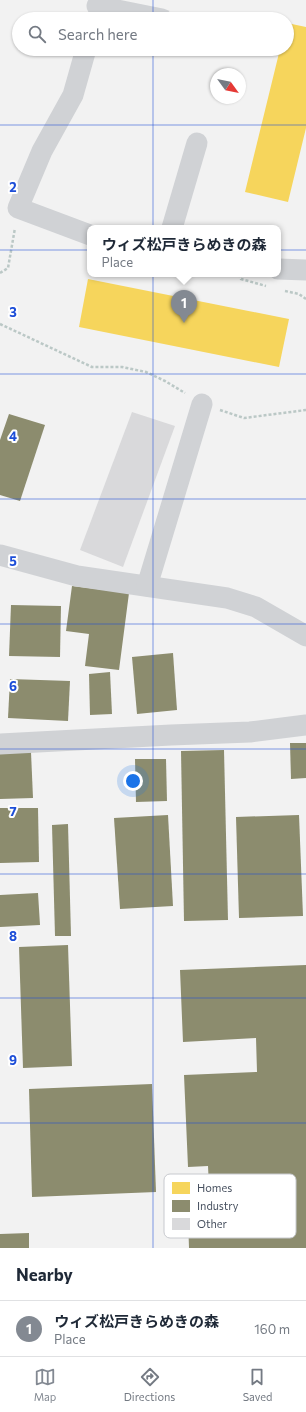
<!DOCTYPE html>
<meta charset="utf-8">
<style>
body{margin:0;font-family:Commissioner,"Noto Sans JP",sans-serif;background:#f6f6f7;color:#1f2937}
.compass{position:absolute;left:210px;top:68px;width:36px;height:36px;border-radius:50%;background:#fff;box-shadow:0 1px 3px #0004;rotate:123deg}
.you{position:absolute;left:133px;top:781px;width:14px;height:14px;margin:-10px;border:3px solid #fff;border-radius:50%;background:#1a73e8;box-shadow:0 0 0 6px #1a73e833}
.badge{display:grid;place-items:center;width:26px;height:26px;border-radius:50%;background:#838992;color:#fff;font-size:13px;font-weight:700}
.pin{position:absolute;translate:-50% -33px;filter:drop-shadow(0 1px 2px #0008)}
.pin::after{content:'';position:absolute;top:21px;width:14px;height:12px;background:inherit;clip-path:polygon(0 0,100% 0,50% 100%)}
.popup{position:absolute;left:87px;top:225px;width:194px;height:52px;box-sizing:border-box;display:grid;place-content:center;border-radius:8px;background:#fff;filter:drop-shadow(0 1px 3px #0005);font-size:13px;white-space:nowrap;color:#747a83}
.popup b{font-size:15px;color:#1f2937}
.popup::after{content:'';position:absolute;left:50%;top:100%;margin-left:-8px;border:8px solid transparent;border-top-color:#fff}
.list{margin:0;padding:0;list-style:none}
h2{display:flex;justify-content:space-between;align-items:center;height:52px;margin:0;padding:0 16px;font-size:17px}
h2 small{font-size:13px;font-weight:400;color:#747a83}
.list li{display:grid;grid-template-columns:26px 1fr auto;gap:12px;align-items:center;box-sizing:border-box;height:56px;padding:0 16px;border-top:1px solid #e0e1e3}
.list b{display:block;font-size:15px;white-space:nowrap}
.list p{margin:0;font-size:13px;white-space:nowrap;color:#747a83}
.list em{font-size:13px;font-style:normal;color:#747a83}
.icon{flex:none;width:22px;height:22px;fill:none;stroke:currentColor;stroke-width:2;stroke-linecap:round;stroke-linejoin:round}
.map{position:relative;flex:none;width:306px;height:1248px;overflow:hidden}
.search{position:absolute;background:#fff;box-shadow:0 1px 3px #0004;left:12px;right:12px;top:12px;height:44px;display:flex;align-items:center;gap:10px;box-sizing:border-box;padding:0 14px;border-radius:22px;color:#747a83;font-size:15px}
.sheet{height:108px;background:#fff}
nav{display:flex;justify-content:space-around;align-items:center;box-sizing:border-box;height:56px;border-top:1px solid #e0e1e3;background:#fff;font-size:11px;color:#747a83}
nav a{display:grid;justify-items:center;gap:2px}
nav .on{color:#838992}
.map>svg:first-child{display:block}
</style>
<div class="map">
<svg width="306" height="1248" viewBox="0 0 306 1248">
<rect width="100%" height="100%" fill="#f2f2f2"/>
<g fill="#f6d55c">
<path d="M287 23 306 27V128L288 202 245 192 280 49H287Z"/>
<path d="M88 279 289 319 279 367 79 327Z"/>
</g>
<g fill="#8c8c6e">
<path d="M9 414 45 425 20 501 0 495V440Z"/>
<path d="M72 586 129 593 119 670 85 666 89 634 66 631Z"/>
<path d="M11 605 61 606 60 657 9 656Z"/>
<path d="M173 653 177 710 137 714 132 657Z"/>
<path d="M110 672 112 714 90 715 89 674Z"/>
<path d="M10 679 70 681 68 721 8 718Z"/>
<path d="M290 743H306V778L291 779Z"/>
<path d="M224 750 228 920 184 921 181 751Z"/>
<path d="M31 752 33 798 0 799V753Z"/>
<path d="M135 759H166L167 801 136 802Z"/>
<path d="M0 808H38L39 862 0 863Z"/>
<path d="M168 815 173 906 120 909 114 818Z"/>
<path d="M299 815 303 916 239 918 236 817Z"/>
<path d="M68 824 71 936H55L52 825Z"/>
<path d="M38 893 40 925 0 927V895Z"/>
<path d="M68 945 72 1066 23 1068 19 947Z"/>
<path d="M306 965V1248H189L187 1188 209 1187 208 1166 188 1167 184 1075 257 1072 256 1038 183 1042 180 970Z"/>
<path d="M152 1084 156 1192 32 1197 29 1089Z"/>
<path d="M29 1233V1248H0V1234Z"/>
</g>
<path fill="#d9d9db" d="M132 412 175 426 123 567 80 550Z"/>
<g fill="none" stroke-linecap="round" stroke-linejoin="round">
<g stroke="#bbc8c6" stroke-width="2.5" stroke-dasharray="3 2" stroke-linecap="butt">
<path d="M0 273 8 268 15 228"/>
<path d="M239 274 241 279 266 286"/>
<path d="M285 291 299 294 306 299"/>
<path d="M0 324 92 367H122L146 372 165 381 185 393"/>
<path d="M220 410 244 418 306 410"/>
</g>
<g stroke="#d0d2d5" stroke-width="21">
<path d="M97 6 162 19"/>
<path d="M86 49 73 95 42 151 18 208 90 235"/>
<path d="M172 228 197 143"/>
<path d="M278 269 306 270"/>
<path d="M0 555 77 576 227 598 256 607 306 636"/>
<path d="M147 586 202 404"/>
<path d="M0 744 171 735 250 732 306 725"/>
</g>
</g>
<path fill="none" stroke="#1d4ed8" stroke-width="1" stroke-opacity="0.55" d="M153 0V19M153 49V1248M0 125H306M0 250H306M0 374H306M0 499H306M0 624H306M0 749H306M0 874H306M0 998H306M0 1123H306"/>
<rect x="164" y="1174" width="132" height="64" rx="6" fill="#fff" stroke="#c8cacf" stroke-width="1"/>
<rect x="172" y="1182" width="18" height="12" fill="#f6d55c"/>
<rect x="172" y="1200" width="18" height="12" fill="#8c8c6e"/>
<rect x="172" y="1218" width="18" height="12" fill="#d9d9db"/>
<g font-size="11" fill="#47505f">
<text x="197" y="1192">Homes</text>
<text x="197" y="1210">Industry</text>
<text x="197" y="1228">Other</text>
</g>
<g font-size="13" text-anchor="middle" font-weight="bold" fill="#1d4ed8" stroke="#fff" stroke-width="4" stroke-linejoin="round" paint-order="stroke">
<text x="13" y="192">2</text>
<text x="13" y="317">3</text>
<text x="13" y="441">4</text>
<text x="13" y="566">5</text>
<text x="13" y="691">6</text>
<text x="13" y="816">7</text>
<text x="13" y="941">8</text>
<text x="13" y="1065">9</text>
</g>
</svg>
<svg class="compass" viewBox="-18 -18 36 36"><path d="M0-13l5 13h-10z" fill="#e53935"/><path d="M0 13l5-13h-10z" fill="#747a83"/></svg>
<div class="you"></div>
<div class="pin badge" style="left:184px;top:323px">1</div>
<div class="popup"><b>ウィズ松戸きらめきの森</b>Place</div>
<div class="search"><svg class="icon" aria-label="search" viewBox="0 0 24 24"><circle cx="10" cy="10" r="6"/><path d="M15 15l6 6"/></svg>Search here</div>
</div>
<section class="sheet">
<h2>Nearby<small></small></h2>
<ul class="list">
<li><span class="badge">1</span><div><b>ウィズ松戸きらめきの森</b><p>Place</p></div><em>160 m</em></li>
</ul>
</section>
<nav>
<a class="on"><svg class="icon" aria-label="map" viewBox="0 0 24 24"><path d="M3 6l6-2 6 2 6-2v14l-6 2-6-2-6 2zM9 4v14M15 6v14"/></svg>Map</a>
<a><svg class="icon" aria-label="directions" viewBox="0 0 24 24"><path d="M12 3l9 9-9 9-9-9zM9 14v-3h6M13 9l2 2-2 2"/></svg>Directions</a>
<a><svg class="icon" aria-label="saved" viewBox="0 0 24 24"><path d="M7 4h10v16l-5-4-5 4z"/></svg>Saved</a>
</nav>
